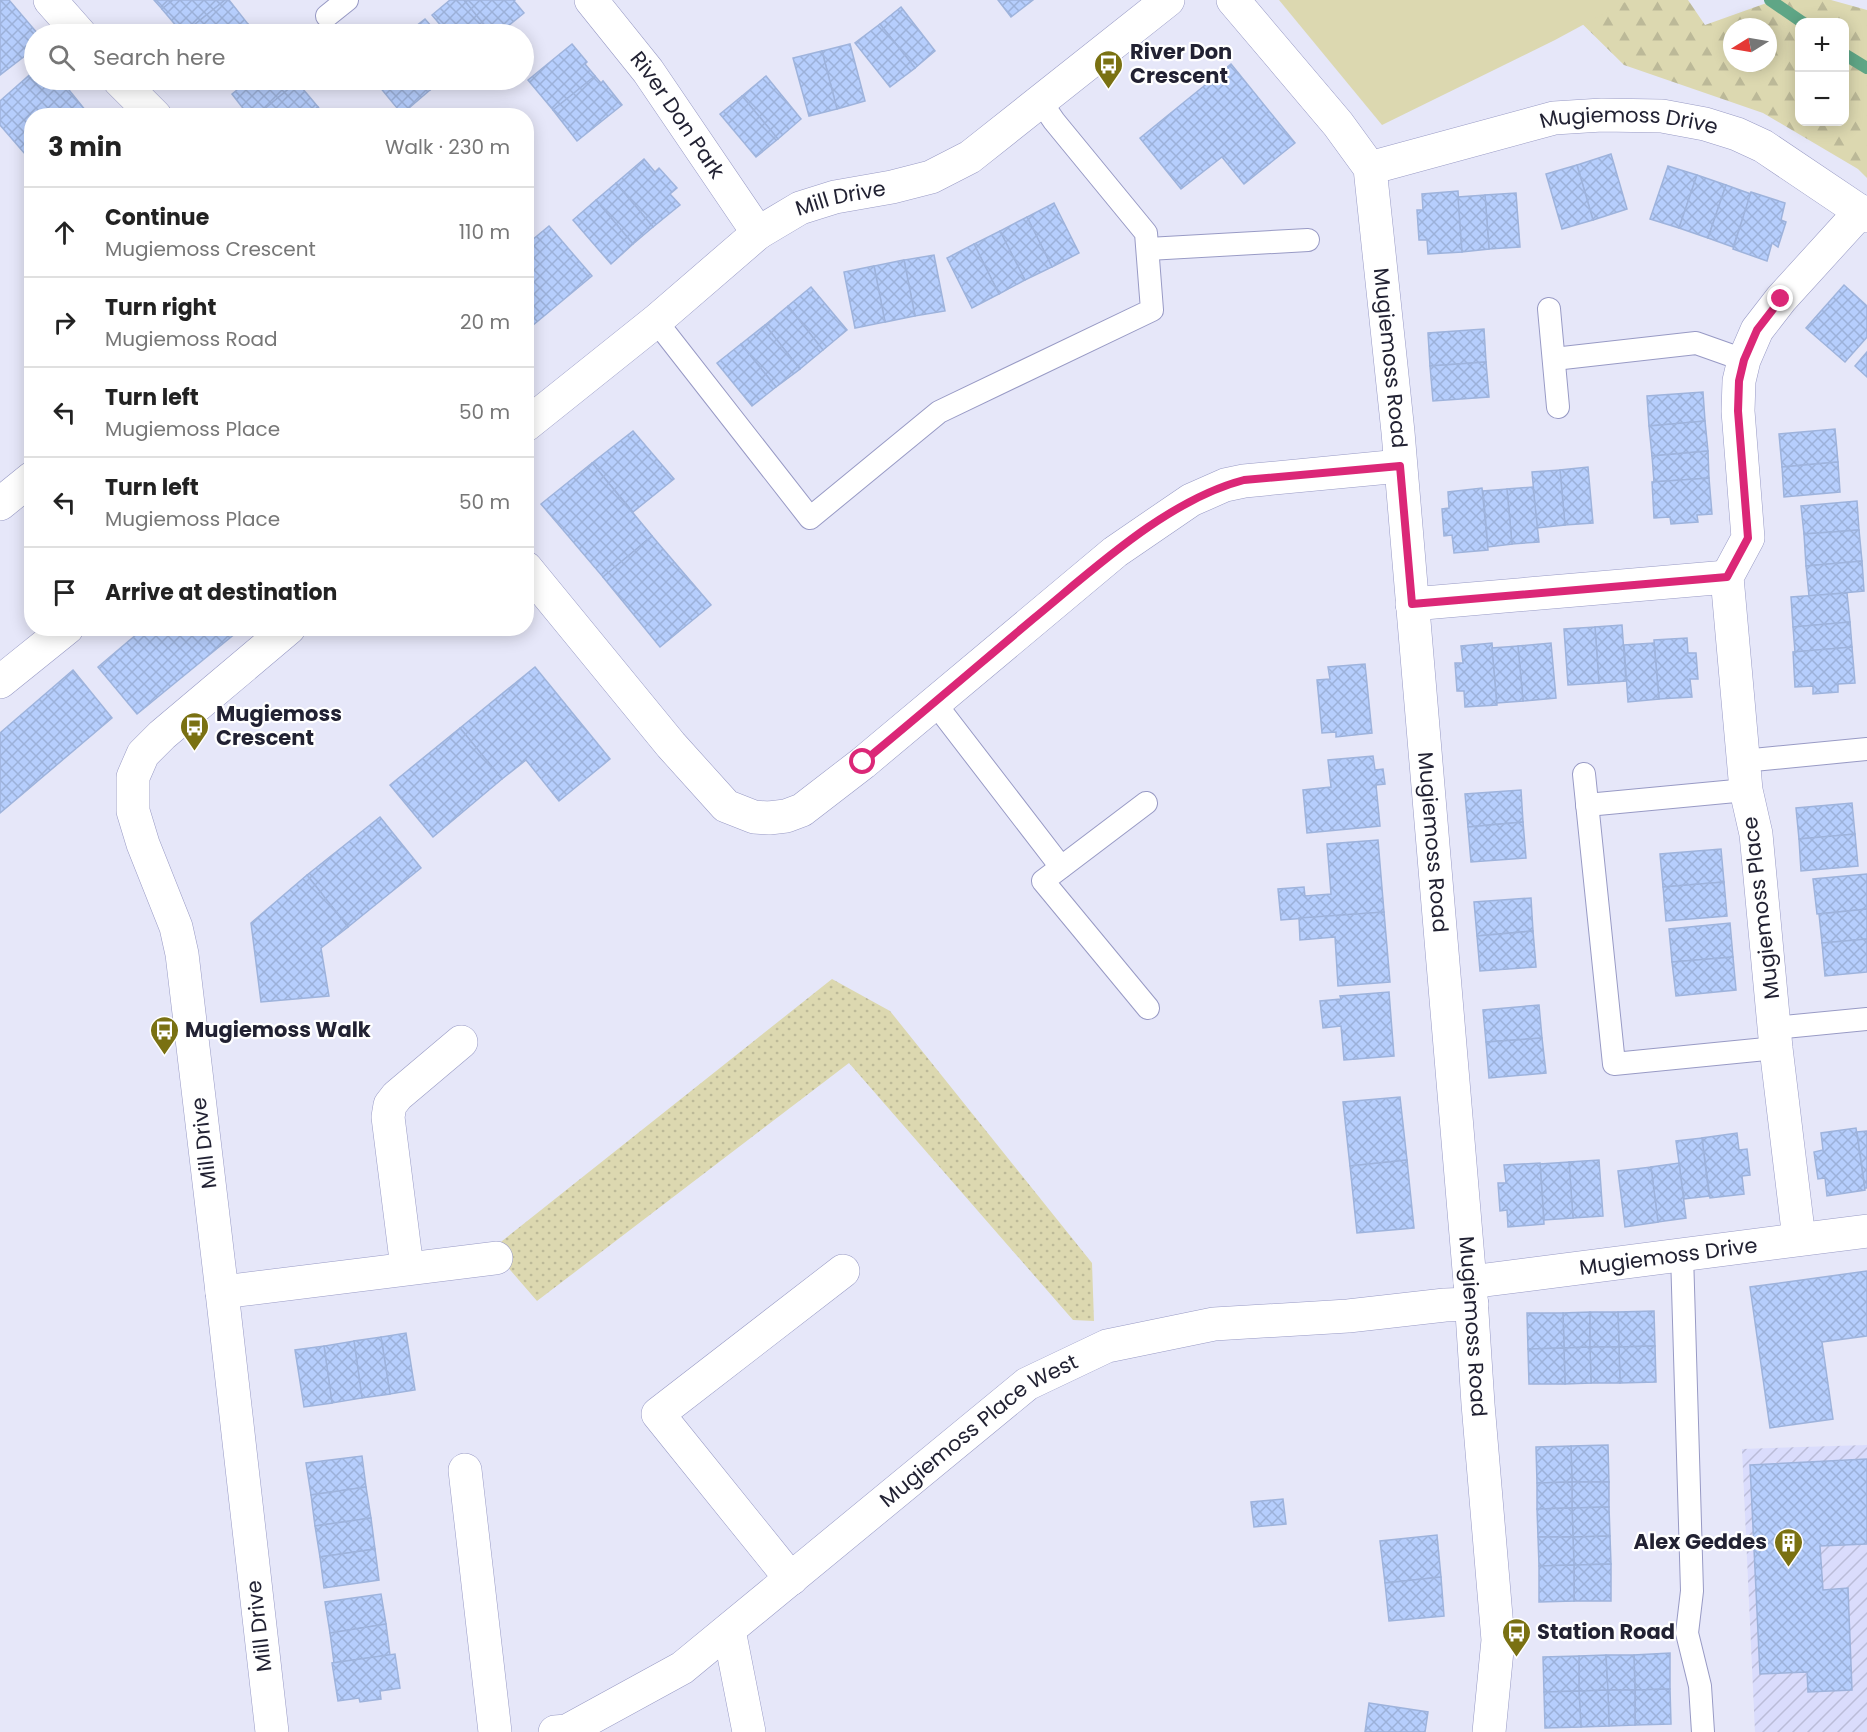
<!DOCTYPE html>
<meta charset="utf-8">
<style>
body{margin:0;font-family:Poppins,sans-serif;background:#f2f2f2;color:#222}
.controls{position:absolute;right:18px;top:18px;display:grid;overflow:hidden;border-radius:12px;box-shadow:0 3px 15px #0003}
.controls button{width:54px;height:54px;display:grid;place-items:center;padding:0;border:0;border-bottom:2px solid #e0e0e0;background:#fff;color:#222;font:30px sans-serif}
.compass{position:absolute;left:1723px;top:18px;width:54px;height:54px;border-radius:50%;background:#fff;box-shadow:0 3px 15px #0003;rotate:259deg}
.stop{position:absolute;width:18px;height:18px;margin:-14px;border:4px solid #db2777;border-radius:50%;background:#fff}
.stop.end{background:#db2777;border-color:#fff;box-shadow:0 2px 6px #0008}
.list{margin:0;padding:0;list-style:none}
h2{display:flex;justify-content:space-between;align-items:center;height:78px;margin:0;padding:0 24px;font-size:26px}
h2 small{font-size:20px;font-weight:400;color:#767676}
.list li{display:grid;grid-template-columns:39px 1fr auto;gap:18px;align-items:center;box-sizing:border-box;height:90px;padding:0 24px;border-top:2px solid #e0e0e0}
.list b{display:block;font-size:22px;white-space:nowrap}
.list p{margin:0;font-size:20px;white-space:nowrap;color:#767676}
.list em{font-size:20px;font-style:normal;color:#767676}
.icon{flex:none;width:33px;height:33px;fill:none;stroke:currentColor;stroke-width:2;stroke-linecap:round;stroke-linejoin:round}
.map{position:relative;flex:none;width:1867px;height:1732px;overflow:hidden}
.search{position:absolute;background:#fff;box-shadow:0 3px 15px #0003;left:24px;top:24px;width:510px;height:66px;display:flex;align-items:center;gap:15px;box-sizing:border-box;padding:0 21px;border-radius:33px;color:#767676;font-size:22px}
.panel{position:absolute;background:#fff;box-shadow:0 3px 15px #0003;left:24px;top:108px;width:510px;height:528px;border-radius:24px}
.map>svg:first-child{display:block}
</style>
<div class="map">
<svg width="1867" height="1732" viewBox="0 0 1867 1732">
<defs>
<pattern id="industrial-furrows" width="10" height="10" patternUnits="userSpaceOnUse" patternTransform="scale(1.5)"><rect width="10" height="10" fill="#dadcfc"/><path d="M-1 1l2-2M0 10L10 0M9 11l2-2" fill="none" stroke="#bbbcd8"/></pattern>
<pattern id="grass-dots" width="8" height="8" patternUnits="userSpaceOnUse" patternTransform="scale(1.5)"><rect width="8" height="8" fill="#dcd8b0"/><path d="M2 2h.1M6 6h.1" fill="none" stroke="#bcb998" stroke-width="1.8" stroke-linecap="round"/></pattern>
<pattern id="forest-firs" width="22" height="20" patternUnits="userSpaceOnUse" patternTransform="scale(1.5)"><rect width="22" height="20" fill="#dcd8b0"/><path d="M5 1l3.5 6h-7zM16 11l3.5 6h-7z" fill="#bcb998"/></pattern>
<pattern id="building-cross-hatch" width="8" height="8" patternUnits="userSpaceOnUse" patternTransform="scale(1.5)"><rect width="8" height="8" fill="#b6cefd"/><path d="M0 0l8 8M0 8l8-8" fill="none" stroke="#9cb1d9"/></pattern>
</defs>
<rect width="100%" height="100%" fill="#e6e7f9"/>
<path fill="url(#industrial-furrows)" d="M1867 1445V1732H1755L1742 1449Z"/>
<path fill="url(#grass-dots)" d="M832 979 890 1011 1092 1263 1094 1321 1073 1320 849 1063 537 1301 492 1249Z"/>
<path fill="url(#forest-firs)" fill-rule="evenodd" d="M1558 0H1688L1705 25 1775 0H1831L1867 10V178L1858 169 1763 113 1624 65ZM1800 22H1844V122H1800ZM1732 27H1768V63H1732Z"/>
<path fill="#dcd8b0" d="M1279 0H1629L1555 40 1382 125Z"/>
<g fill="none" stroke-linecap="round" stroke-linejoin="round">
<g stroke="#5fa686" stroke-width="12">
<path d="M1770 0 1802 22"/>
<path d="M1844 54 1867 68"/>
</g>
</g>
<g fill="url(#building-cross-hatch)" stroke="#9eb3dc" stroke-width="1.5">
<path d="M0 0H9L38 34H34V49L0 75Z"/>
<path d="M154 0H173L162 9Z"/>
<path d="M173 0H225L183 34 162 9Z"/>
<path d="M225 0H229L248 24 235 34H183Z"/>
<path d="M450 0H464L492 34H448L432 15Z"/>
<path d="M464 0H515L514 1 524 13 498 34H492Z"/>
<path d="M998 0H1033L1011 17Z"/>
<path d="M901 7 935 51 915 68 880 24Z"/>
<path d="M425 19 438 34H406Z"/>
<path d="M248 24 257 34H235Z"/>
<path d="M880 24 915 68 890 87 855 43Z"/>
<path d="M572 44 587 62 585 64 595 76 553 110 528 80Z"/>
<path d="M850 44 865 101 837 109 822 51Z"/>
<path d="M822 51 837 109 809 116 793 58Z"/>
<path d="M1231 64 1295 143 1244 184 1222 157 1181 189 1140 138Z"/>
<path d="M34 71V80H61L90 116H32V162L0 125V101Z"/>
<path d="M595 76 601 83 603 81 622 105 577 141 553 110Z"/>
<path d="M766 76 801 119 778 139 742 96Z"/>
<path d="M249 80H295L297 82 256 116H249L232 94Z"/>
<path d="M374 80H421L430 90 402 114Z"/>
<path d="M421 80H444L430 90Z"/>
<path d="M297 82 318 107 307 116H256Z"/>
<path d="M742 96 778 139 756 157 720 114Z"/>
<path d="M318 107 325 116H307Z"/>
<path d="M1611 154 1627 209 1593 220 1577 165Z"/>
<path d="M644 159 655 172 659 168 677 188 670 194 680 205 653 227 616 183Z"/>
<path d="M1577 165 1593 220 1562 229 1546 174Z"/>
<path d="M1668 166 1697 175 1679 228 1650 219Z"/>
<path d="M1697 175 1726 185 1708 238 1679 228Z"/>
<path d="M616 183 653 227 633 244 596 200Z"/>
<path d="M1726 185 1751 194 1733 247 1708 238Z"/>
<path d="M1458 191 1462 252 1428 254 1427 240H1419L1417 210H1423L1422 194Z"/>
<path d="M1751 192 1785 203 1781 220 1786 222 1778 247 1772 243 1767 261 1733 249Z"/>
<path d="M1516 193 1520 247 1489 249 1485 195Z"/>
<path d="M1485 195 1489 249 1462 252 1458 197Z"/>
<path d="M596 200 633 244 611 264 573 220Z"/>
<path d="M1054 203 1079 253 1052 267 1027 217Z"/>
<path d="M1027 217 1052 267 1025 280 1000 231Z"/>
<path d="M549 226 592 276 526 331V245Z"/>
<path d="M1000 231 1025 280 999 294 974 244Z"/>
<path d="M974 244 999 294 972 308 947 258Z"/>
<path d="M934 255 945 311 915 316 904 260Z"/>
<path d="M904 260 915 316 885 322 874 266Z"/>
<path d="M874 266 885 322 855 328 844 272Z"/>
<path d="M1844 285 1867 306V337L1845 362 1806 328Z"/>
<path d="M811 287 847 330 823 350 788 306Z"/>
<path d="M788 306 823 350 800 369 765 325Z"/>
<path d="M765 325 800 369 776 387 741 344Z"/>
<path d="M1484 329 1486 362 1430 366 1428 333Z"/>
<path d="M741 344 776 387 752 406 717 363Z"/>
<path d="M1867 352V377L1855 366Z"/>
<path d="M1486 362 1489 397 1433 401 1430 366Z"/>
<path d="M1703 392 1705 421 1649 426 1647 396Z"/>
<path d="M1705 421 1708 451 1652 456 1649 426Z"/>
<path d="M1835 429 1838 462 1782 467 1779 434Z"/>
<path d="M633 431 674 479 633 512 592 463Z"/>
<path d="M1708 451 1709 478 1654 482 1652 456Z"/>
<path d="M1838 462 1840 492 1784 497 1782 467Z"/>
<path d="M592 463 652 536 603 577 541 504Z"/>
<path d="M1588 467 1593 523 1565 525 1560 470Z"/>
<path d="M1560 470 1565 525 1537 528 1532 472Z"/>
<path d="M1709 478 1712 514 1697 515 1698 522 1671 524 1670 517 1654 518 1652 482Z"/>
<path d="M1533 487 1539 542 1512 544 1507 489Z"/>
<path d="M1482 488 1488 550 1454 553 1452 535 1444 536 1442 509 1449 508 1448 492Z"/>
<path d="M1507 489 1512 544 1488 547 1483 491Z"/>
<path d="M1857 501 1859 530 1804 534 1801 506Z"/>
<path d="M1859 530 1862 561 1806 566 1804 534Z"/>
<path d="M652 536 711 605 660 647 603 577Z"/>
<path d="M1862 561 1864 591 1809 596 1806 566Z"/>
<path d="M1847 593 1850 622 1793 627 1791 597Z"/>
<path d="M1850 622 1852 647 1795 652 1793 627Z"/>
<path d="M1622 625 1626 681 1599 683 1595 627Z"/>
<path d="M1595 627 1599 683 1568 685 1564 629Z"/>
<path d="M144 628H242L137 714 98 667Z"/>
<path d="M1687 638 1688 653H1696L1698 679H1690L1692 697 1659 699 1654 640Z"/>
<path d="M1492 643 1497 705 1465 707 1464 691H1457L1455 663H1463L1461 646Z"/>
<path d="M1551 643 1556 698 1523 701 1518 646Z"/>
<path d="M1654 643 1659 699 1628 702 1624 645Z"/>
<path d="M1518 646 1523 701 1497 703 1492 648Z"/>
<path d="M1852 647 1855 683 1838 684V692L1813 694V686L1795 687 1793 652Z"/>
<path d="M1365 664 1372 733 1336 737V732L1322 733 1317 680 1330 679 1328 667Z"/>
<path d="M535 667 610 759 559 801 526 760 502 779 460 728Z"/>
<path d="M73 670 112 718 0 813V733Z"/>
<path d="M460 728 502 779 433 837 390 785Z"/>
<path d="M1373 756 1375 770 1383 769 1385 784 1376 785 1380 826 1307 833 1303 790 1331 787 1328 760Z"/>
<path d="M1521 790 1523 822 1468 827 1465 794Z"/>
<path d="M1852 803 1855 834 1799 839 1796 808Z"/>
<path d="M380 817 421 868 348 927 307 875Z"/>
<path d="M1523 822 1526 858 1471 862 1468 827Z"/>
<path d="M1855 834 1858 866 1801 871 1799 839Z"/>
<path d="M1378 840 1384 912 1281 920 1278 889 1304 887 1305 896 1331 894 1327 844Z"/>
<path d="M1721 849 1724 882 1663 887 1660 854Z"/>
<path d="M1867 874V909L1817 914 1813 879Z"/>
<path d="M307 875 348 927 321 948 329 996 261 1002 251 923Z"/>
<path d="M1724 882 1727 916 1666 921 1663 887Z"/>
<path d="M1531 898 1533 931 1477 936 1474 902Z"/>
<path d="M1867 909V939L1822 943 1819 914Z"/>
<path d="M1384 912 1390 982 1338 986 1335 937 1300 940 1299 918Z"/>
<path d="M1730 923 1733 957 1672 962 1669 929Z"/>
<path d="M1533 931 1536 967 1480 971 1477 936Z"/>
<path d="M1867 939V972L1825 976 1822 943Z"/>
<path d="M1733 957 1736 990 1676 996 1672 962Z"/>
<path d="M1389 992 1394 1056 1344 1060 1341 1026 1323 1028 1320 1001 1341 999 1340 996Z"/>
<path d="M1539 1005 1542 1038 1486 1042 1483 1010Z"/>
<path d="M1542 1038 1546 1073 1489 1078 1486 1042Z"/>
<path d="M1400 1097 1407 1160 1350 1166 1343 1102Z"/>
<path d="M1856 1128 1865 1190 1827 1196 1825 1178 1818 1179 1814 1152 1823 1150 1821 1133Z"/>
<path d="M1867 1131V1188H1865L1857 1132Z"/>
<path d="M1737 1133 1739 1150 1747 1149 1750 1175 1742 1176 1744 1194 1710 1198 1702 1138Z"/>
<path d="M1702 1138 1709 1196 1684 1199 1676 1141Z"/>
<path d="M1407 1160 1414 1228 1357 1233 1350 1166Z"/>
<path d="M1599 1160 1603 1216 1573 1218 1569 1162Z"/>
<path d="M1569 1162 1573 1218 1544 1220 1540 1164Z"/>
<path d="M1540 1163 1544 1224 1508 1227 1507 1210 1500 1211 1498 1183H1506L1504 1165Z"/>
<path d="M1679 1163 1686 1218 1658 1222 1651 1167Z"/>
<path d="M1651 1167 1658 1222 1625 1227 1618 1171Z"/>
<path d="M1867 1271V1336L1822 1342 1833 1419 1770 1428 1750 1287Z"/>
<path d="M1654 1311 1655 1346 1619 1347 1618 1312Z"/>
<path d="M1590 1312V1347L1564 1348 1563 1313Z"/>
<path d="M1590 1312H1618L1619 1347H1590Z"/>
<path d="M1527 1313H1563L1564 1348 1528 1349Z"/>
<path d="M406 1333 415 1390 390 1394 381 1337Z"/>
<path d="M381 1337 390 1394 362 1398 354 1341Z"/>
<path d="M354 1341 362 1398 332 1403 324 1346Z"/>
<path d="M324 1346 332 1403 304 1407 295 1350Z"/>
<path d="M1655 1346 1656 1382 1620 1383 1619 1347Z"/>
<path d="M1590 1347H1619L1620 1383H1591Z"/>
<path d="M1590 1347 1591 1383 1565 1384 1564 1348Z"/>
<path d="M1564 1348 1565 1384H1529L1528 1349Z"/>
<path d="M1608 1445 1609 1482H1572L1571 1446Z"/>
<path d="M1571 1446 1572 1482 1537 1483 1536 1447Z"/>
<path d="M362 1456 366 1487 311 1495 306 1463Z"/>
<path d="M1867 1459V1544L1820 1546 1823 1590 1848 1588 1852 1690 1808 1692 1807 1672 1760 1674 1750 1465Z"/>
<path d="M1572 1482H1609V1507L1572 1508Z"/>
<path d="M1572 1482V1508L1537 1509V1483Z"/>
<path d="M366 1487 371 1518 315 1526 311 1495Z"/>
<path d="M1283 1499 1286 1524 1254 1527 1251 1502Z"/>
<path d="M1609 1507 1610 1536 1573 1537 1572 1508Z"/>
<path d="M1572 1508 1573 1537H1538L1537 1509Z"/>
<path d="M371 1518 375 1549 320 1557 315 1526Z"/>
<path d="M1437 1535 1441 1577 1385 1583 1380 1541Z"/>
<path d="M1610 1536 1611 1564 1574 1565 1573 1537Z"/>
<path d="M1538 1537H1573L1574 1565 1539 1566Z"/>
<path d="M375 1549 379 1580 324 1588 320 1557Z"/>
<path d="M1611 1564V1601H1574V1565Z"/>
<path d="M1574 1565V1601L1539 1602V1566Z"/>
<path d="M1441 1577 1444 1616 1389 1621 1385 1583Z"/>
<path d="M381 1594 386 1624 330 1633 325 1602Z"/>
<path d="M386 1624 390 1655 334 1663 330 1633Z"/>
<path d="M1670 1653V1689L1635 1690 1634 1655Z"/>
<path d="M395 1654 400 1688 380 1691 381 1699 360 1702 359 1698 338 1701 332 1663Z"/>
<path d="M1606 1655 1608 1690 1579 1691V1656Z"/>
<path d="M1606 1655H1634L1635 1690H1608Z"/>
<path d="M1579 1656V1691L1544 1692 1543 1657Z"/>
<path d="M1670 1689 1671 1724 1635 1725V1690Z"/>
<path d="M1608 1690H1635V1725L1609 1726Z"/>
<path d="M1608 1690 1609 1726 1581 1727 1579 1691Z"/>
<path d="M1579 1691 1581 1727 1545 1728 1544 1692Z"/>
<path d="M1369 1703 1428 1712 1425 1732H1365Z"/>
</g>
<g fill="none" stroke-linecap="round" stroke-linejoin="round">
<defs>
<g id="service">
<path d="M327 16 347 0"/>
<path d="M1148 249 1308 240"/>
<path d="M1549 309 1558 407"/>
<path d="M656 321 810 518 939 412 1152 310 1146 233 1054 121 1041 102"/>
<path d="M1554 359 1696 343 1744 360"/>
<path d="M934 702 1061 867"/>
<path d="M1743 761 1867 749"/>
<path d="M1584 774 1614 1064 1776 1048"/>
<path d="M1146 803 1043 881 1148 1008"/>
<path d="M1587 805 1746 790"/>
<path d="M1774 1028 1867 1019"/>
<path d="M1682 1254 1692 1591 1687 1633 1700 1686 1703 1732"/>
</g>
<g id="minor">
<path d="M50 0 80 34"/>
<path id="s1" d="M591 0 648 71 758 233"/>
<path id="s2" d="M1233 0 1338 124 1370 168 1398 432 1470 1282 1478 1404 1498 1640 1489 1732"/>
<path d="M119 80 155 116"/>
<path id="s3" d="M1370 168 1554 118 1602 115 1662 116 1705 124 1737 134 1763 146 1867 216"/>
<path d="M0 504 32 478"/>
<path d="M526 568 671 745 726 806 754 817 769 818 786 816 802 810 863 763 1115 552 1191 500 1225 485 1244 481 1400 466"/>
<path d="M1412 604 1727 577"/>
<path d="M0 682 67 628"/>
<path d="M1799 1239 1776 1048 1756 834 1746 790 1727 577 1748 538 1738 411 1739 381 1744 360 1757 330 1781 299 1861 211"/>
<path d="M407 1268 388 1117 390 1105 397 1096 461 1042"/>
<path id="s4" d="M1470 1282 1867 1231"/>
<path d="M222 1292 496 1258"/>
<path d="M465 1470 495 1732"/>
<path d="M791 1579 658 1414 843 1271"/>
<path d="M729 1630 749 1732"/>
<path id="s5" d="M555 1732 567 1731 682 1668 1027 1384 1107 1346 1214 1324 1348 1316 1445 1305 1472 1304"/>
</g>
<g id="tertiary">
<path id="s6" d="M526 425 656 321 758 233 800 208 835 197 892 187 931 177 970 157 1168 0"/>
<path d="M272 1732 222 1292 182 954 176 927 143 844 133 811V777L143 754 162 735 289 628"/>
</g>
</defs>
<use href="#service" stroke="#989ac5" stroke-width="24"/>
<use href="#minor" stroke="#989ac5" stroke-width="34"/>
<use href="#tertiary" stroke="#989ac5" stroke-width="34"/>
<use href="#service" stroke="#fff" stroke-width="22"/>
<use href="#minor" stroke="#fff" stroke-width="33"/>
<use href="#tertiary" stroke="#fff" stroke-width="33"/>
</g>
<g fill="none" stroke-linecap="round" stroke-linejoin="round">
<path stroke="#db2777" stroke-width="8" d="M863 762C920 715 976 667 1033 619 1094 569 1167 500 1244 480L1400 466 1412 604 1727 577 1748 538 1738 411 1739 381 1744 360 1757 330 1781 299"/>
</g>
<defs>
<symbol id="bus-pin" viewBox="-11 -11 22 30"><path d="M0 17L-7.5 6A9.5 9.5 0 1 1 7.5 6Z" fill="#7a7112" stroke="#fff"/><path d="M-5-6H5V4H4V6H2V4H-2V6H-4V4H-5ZM-3.5-4V0h7V-4ZM-3.5 1.2v1.5H-2V1.2ZM2 1.2v1.5H3.5V1.2Z" fill="#fff"/></symbol>
<symbol id="building-pin" viewBox="-11 -11 22 30"><path d="M0 17L-7.5 6A9.5 9.5 0 1 1 7.5 6Z" fill="#7a7112" stroke="#fff"/><path d="M-4-6H4V6H1V3H-1V6H-4ZM-2.5-4.3h1.7v1.8h-1.7ZM.8-4.3h1.7v1.8H.8ZM-2.5-1h1.7V.8h-1.7ZM.8-1h1.7V.8H.8Z" fill="#fff"/></symbol>
</defs>
<g fill-rule="evenodd">
<use href="#bus-pin" x="1092" y="48" width="33" height="45"/>
<use href="#bus-pin" x="178" y="710" width="33" height="45"/>
<use href="#bus-pin" x="148" y="1014" width="33" height="45"/>
<use href="#building-pin" x="1772" y="1526" width="33" height="45"/>
<use href="#bus-pin" x="1500" y="1616" width="33" height="45"/>
</g>
<g text-anchor="middle" stroke-width="4.5" stroke-linejoin="round" paint-order="stroke">
<g font-size="21" font-weight="bold" fill="#223" stroke="#fff" text-anchor="start">
<text x="1130" y="59">River Don<tspan x="1130" dy="24">Crescent</tspan></text>
<text x="216" y="721">Mugiemoss<tspan x="216" dy="24">Crescent</tspan></text>
<text x="185" y="1037">Mugiemoss Walk</text>
<text x="1767" y="1549" text-anchor="end">Alex Geddes</text>
<text x="1537" y="1639">Station Road</text>
</g>
<g font-size="21" fill="#223" stroke="#fff">
<text dy="7" stroke="none"><textPath href="#s1" startOffset="144">River Don Park</textPath></text>
<text dy="7" stroke="none"><textPath href="#s3" startOffset="266">Mugiemoss Drive</textPath></text>
<text dy="7" stroke="none"><textPath href="#s6" startOffset="392">Mill Drive</textPath></text>
<text dy="7" stroke="none"><textPath href="#s2" startOffset="408">Mugiemoss Road</textPath></text>
<text dy="7" stroke="none"><textPath href="#s2" startOffset="894">Mugiemoss Road</textPath></text>
<text transform="translate(1761 908) rotate(-97)" y="7">Mugiemoss Place</text>
<text transform="translate(204 1143) rotate(-97)" y="7">Mill Drive</text>
<text dy="7" stroke="none"><textPath href="#s4" startOffset="200">Mugiemoss Drive</textPath></text>
<text dy="7" stroke="none"><textPath href="#s2" startOffset="1380">Mugiemoss Road</textPath></text>
<text dy="7" stroke="none"><textPath href="#s5" startOffset="524">Mugiemoss Place West</textPath></text>
<text transform="translate(259 1626) rotate(-97)" y="7">Mill Drive</text>
</g>
</g>
</svg>
<div class="controls">
<button>+</button>
<button>−</button>
</div>
<svg class="compass" viewBox="-18 -18 36 36"><path d="M0-13l5 13h-10z" fill="#e53935"/><path d="M0 13l5-13h-10z" fill="#767676"/></svg>
<div class="stop" style="left:863px;top:762px"></div>
<div class="stop end" style="left:1781px;top:299px"></div>
<div class="search"><svg class="icon" aria-label="search" viewBox="0 0 24 24"><circle cx="10" cy="10" r="6"/><path d="M15 15l6 6"/></svg>Search here</div>
<section class="panel">
<h2>3 min<small>Walk · 230 m</small></h2>
<ul class="list">
<li><svg class="icon" aria-label="ahead" viewBox="0 0 24 24"><path d="M12 20V5M6 11l6-6 6 6"/></svg><div><b>Continue</b><p>Mugiemoss Crescent</p></div><em>110 m</em></li>
<li><svg class="icon" aria-label="right" viewBox="0 0 24 24"><path d="M7 20v-9h11M14 6l5 5-5 5"/></svg><div><b>Turn right</b><p>Mugiemoss Road</p></div><em>20 m</em></li>
<li><svg class="icon" aria-label="left" viewBox="0 0 24 24"><path d="M17 20v-9H6M10 6l-5 5 5 5"/></svg><div><b>Turn left</b><p>Mugiemoss Place</p></div><em>50 m</em></li>
<li><svg class="icon" aria-label="left" viewBox="0 0 24 24"><path d="M17 20v-9H6M10 6l-5 5 5 5"/></svg><div><b>Turn left</b><p>Mugiemoss Place</p></div><em>50 m</em></li>
<li><svg class="icon" aria-label="arrive" viewBox="0 0 24 24"><path d="M6 21V4h12l-3 4 3 4H6"/></svg><div><b>Arrive at destination</b></div></li>
</ul>
</section>
</div>
